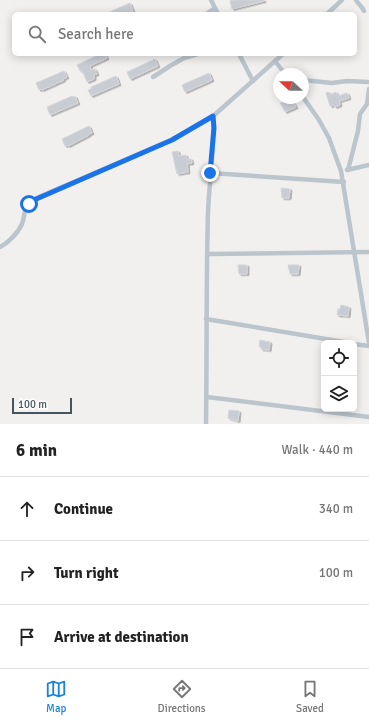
<!DOCTYPE html>
<meta charset="utf-8">
<style>
body{margin:0;font-family:Signika,sans-serif;background:#f2f2f2;color:#222}
.controls{position:absolute;right:12px;bottom:12px;display:grid;overflow:hidden;border-radius:6px;box-shadow:0 2px 10px #0003}
.controls button{width:36px;height:36px;display:grid;place-items:center;padding:0;border:0;border-bottom:1px solid #e0e0e0;background:#fff;color:#222;font:20px sans-serif}
.compass{position:absolute;left:273px;top:68px;width:36px;height:36px;border-radius:50%;background:#fff;box-shadow:0 2px 10px #0003;rotate:292deg}
.scale{position:absolute;left:12px;bottom:10px;width:60px;box-sizing:border-box;padding-left:4px;border:2px solid #47545c;border-top:0;font-size:11px;line-height:14px;white-space:nowrap;color:#47545c;-webkit-text-stroke:3px #fff;paint-order:stroke}
.stop{position:absolute;width:12px;height:12px;margin:-9px;border:3px solid #1a73e8;border-radius:50%;background:#fff}
.stop.end{background:#1a73e8;border-color:#fff;box-shadow:0 1px 4px #0008}
.list{margin:0;padding:0;list-style:none}
h2{display:flex;justify-content:space-between;align-items:center;height:52px;margin:0;padding:0 16px;font-size:17px}
h2 small{font-size:13px;font-weight:400;color:#767676}
.list li{display:grid;grid-template-columns:26px 1fr auto;gap:12px;align-items:center;box-sizing:border-box;height:64px;padding:0 16px;border-top:1px solid #e0e0e0}
.list b{display:block;font-size:15px;white-space:nowrap}
.list em{font-size:13px;font-style:normal;color:#767676}
.icon{flex:none;width:22px;height:22px;fill:none;stroke:currentColor;stroke-width:2;stroke-linecap:round;stroke-linejoin:round}
.map{position:relative;flex:none;width:369px;height:424px;overflow:hidden}
.search{position:absolute;background:#fff;box-shadow:0 2px 10px #0003;left:12px;right:12px;top:12px;height:44px;display:flex;align-items:center;gap:10px;box-sizing:border-box;padding:0 14px;border-radius:6px;color:#767676;font-size:15px}
.sheet{height:244px;background:#fff}
nav{display:flex;justify-content:space-around;align-items:center;box-sizing:border-box;height:56px;border-top:1px solid #e0e0e0;background:#fff;font-size:11px;color:#767676}
nav a{display:grid;justify-items:center;gap:2px}
nav .on{color:#1a81e1}
.map>svg:first-child{display:block}
</style>
<div class="map">
<svg width="369" height="424" viewBox="0 0 369 424">
<defs>
<filter id="shadow"><feDropShadow dx="2" dy="1.5" stdDeviation="0" flood-color="#0004"/></filter>
</defs>
<rect width="100%" height="100%" fill="#f2efef"/>
<g fill="#c9ccd2" stroke="#d3d6da" filter="url(#shadow)">
<path d="M234 0H264V1L232 9 230 1Z"/>
<path d="M130 3 133 11 127 14H105Z"/>
<path d="M100 54H105L107 58 90 66 91 70 95 69 97 74 94 75V79L87 82 82 70 80 71 77 65Z"/>
<path d="M155 59 158 66 130 79 127 72Z"/>
<path d="M64 71 67 77 63 79 64 80 42 90V89L39 90 36 83Z"/>
<path d="M209 73 212 80 185 92 182 85Z"/>
<path d="M116 76 119 84 91 96 88 90 91 89V87Z"/>
<path d="M329 92 330 95 336 92 338 96 347 93 349 98 339 101 340 105 335 107 334 105 330 106 326 93Z"/>
<path d="M72 96 73 97 75 96 78 103 50 115 47 107Z"/>
<path d="M291 98 296 107 285 112 280 103Z"/>
<path d="M89 126 92 133 89 134V135L68 146 67 145 65 146 62 139Z"/>
<path d="M178 151 179 156 186 155V159H191L192 163 187 164 188 172 177 174 172 152Z"/>
<path d="M281 188 290 189 289 198H282Z"/>
<path d="M238 265H247V274H239Z"/>
<path d="M288 265H299L298 274H290Z"/>
<path d="M341 305 349 307 348 316 337 315 338 309H340Z"/>
<path d="M260 340 270 342 269 350 261 349V347L259 346Z"/>
<path d="M229 410 239 411 238 421 228 418Z"/>
</g>
<g fill="none" stroke-linecap="round" stroke-linejoin="round">
<g stroke="#bbc5cc" stroke-width="4.5">
<path d="M211 0 218 14"/>
<path d="M356 0C358 4 362 6 364 11"/>
<path d="M206 14 215 8"/>
<path d="M327 14 342 0"/>
<path d="M239 54 253 81"/>
<path d="M275 61 285 74"/>
<path d="M153 77 170 66 184 58 198 54"/>
<path d="M303 80 332 83 347 81 369 82"/>
<path d="M303 97 319 120 329 138 341 171 369 343"/>
<path d="M347 170 369 165"/>
<path d="M348 170 358 131 360 114 367 104 369 89"/>
<path d="M210 173 344 182"/>
<path d="M0 247C8 243 18 233 22 224 26 212 22 210 34 199L171 140 211 118 283 54"/>
<path d="M207 254 369 252"/>
<path d="M206 319 350 343"/>
<path d="M354 344 369 346"/>
<path d="M207 397 369 417"/>
<path d="M206 424C207 354 206 284 208 213 209 182 215 147 213 116"/>
</g>
</g>
<g fill="none" stroke-linecap="round" stroke-linejoin="round">
<path stroke="#1a73e8" stroke-width="5" d="M29 204 34 200 172 140 213 116 214 128 210 173"/>
</g>
</svg>
<div class="controls">
<button><svg class="icon" aria-label="locate" viewBox="0 0 24 24"><circle cx="12" cy="12" r="6"/><path d="M12 2v4M12 18v4M2 12h4M18 12h4"/></svg></button>
<button><svg class="icon" aria-label="layers" viewBox="0 0 24 24"><path d="M12 4l9 5-9 5-9-5zM3 14l9 5 9-5"/></svg></button>
</div>
<svg class="compass" viewBox="-18 -18 36 36"><path d="M0-13l5 13h-10z" fill="#e53935"/><path d="M0 13l5-13h-10z" fill="#767676"/></svg>
<div class="scale">100 m</div>
<div class="stop" style="left:29px;top:204px"></div>
<div class="stop end" style="left:210px;top:173px"></div>
<div class="search"><svg class="icon" aria-label="search" viewBox="0 0 24 24"><circle cx="10" cy="10" r="6"/><path d="M15 15l6 6"/></svg>Search here</div>
</div>
<section class="sheet">
<h2>6 min<small>Walk · 440 m</small></h2>
<ul class="list">
<li><svg class="icon" aria-label="ahead" viewBox="0 0 24 24"><path d="M12 20V5M6 11l6-6 6 6"/></svg><div><b>Continue</b></div><em>340 m</em></li>
<li><svg class="icon" aria-label="right" viewBox="0 0 24 24"><path d="M7 20v-9h11M14 6l5 5-5 5"/></svg><div><b>Turn right</b></div><em>100 m</em></li>
<li><svg class="icon" aria-label="arrive" viewBox="0 0 24 24"><path d="M6 21V4h12l-3 4 3 4H6"/></svg><div><b>Arrive at destination</b></div></li>
</ul>
</section>
<nav>
<a class="on"><svg class="icon" aria-label="map" viewBox="0 0 24 24"><path d="M3 6l6-2 6 2 6-2v14l-6 2-6-2-6 2zM9 4v14M15 6v14"/></svg>Map</a>
<a><svg class="icon" aria-label="directions" viewBox="0 0 24 24"><path d="M12 3l9 9-9 9-9-9zM9 14v-3h6M13 9l2 2-2 2"/></svg>Directions</a>
<a><svg class="icon" aria-label="saved" viewBox="0 0 24 24"><path d="M7 4h10v16l-5-4-5 4z"/></svg>Saved</a>
</nav>
